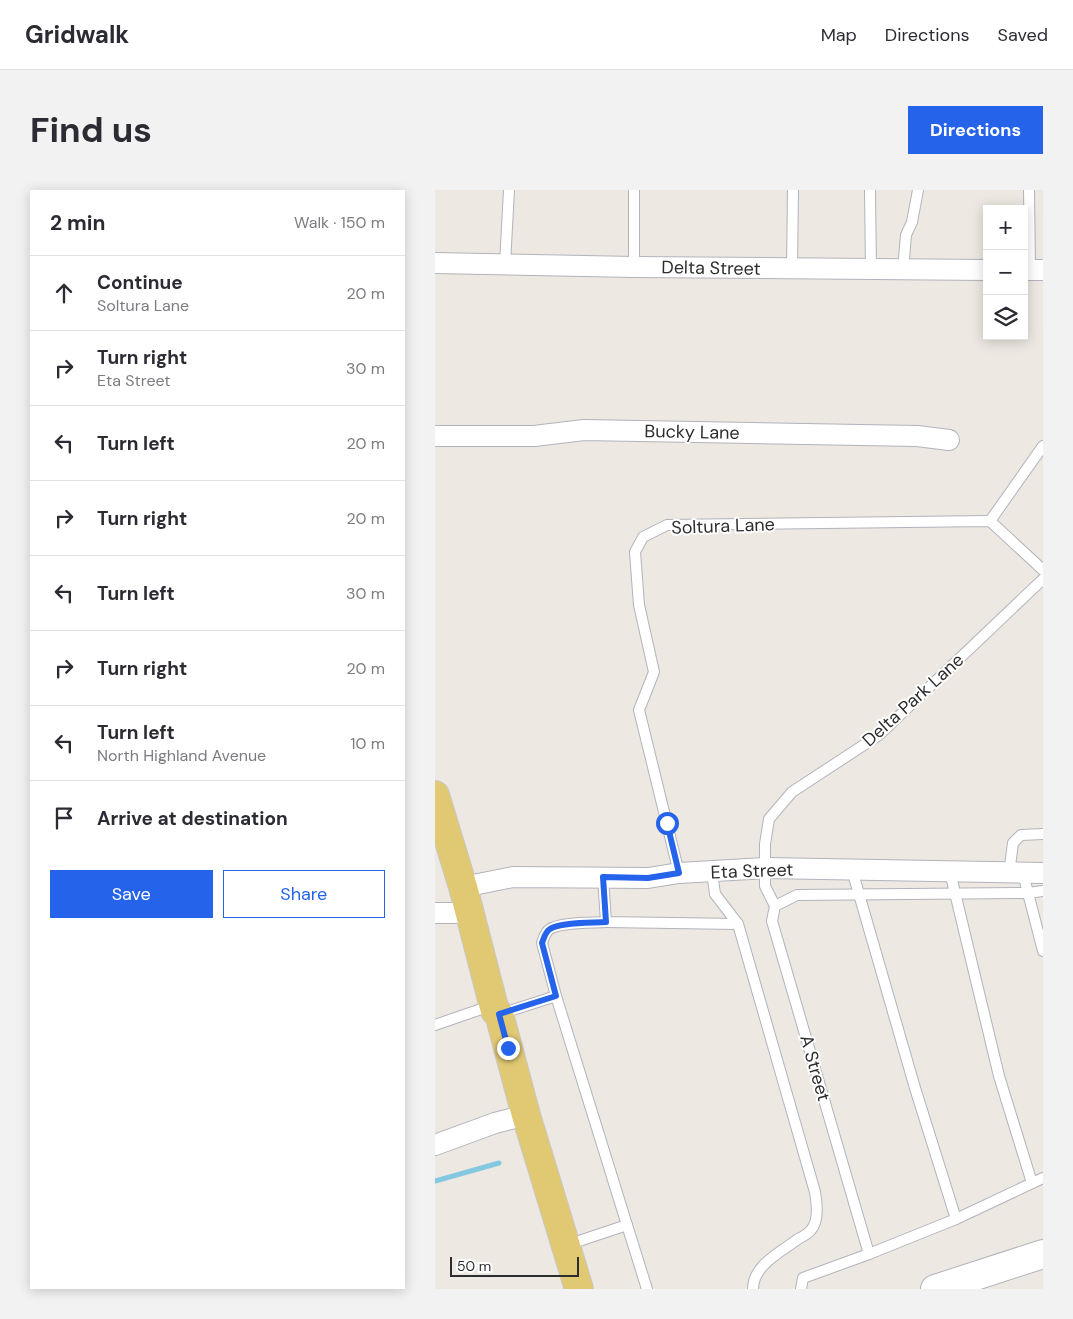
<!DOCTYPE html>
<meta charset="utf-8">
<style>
body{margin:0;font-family:"DM Sans",sans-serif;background:#f2f2f3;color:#2b2b33}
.controls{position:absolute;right:15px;top:15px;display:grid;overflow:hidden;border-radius:0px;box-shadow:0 2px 12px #0003}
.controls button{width:45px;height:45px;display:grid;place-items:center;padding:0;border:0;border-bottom:1px solid #e1e1e2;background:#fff;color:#2b2b33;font:25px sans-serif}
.scale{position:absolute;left:15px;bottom:12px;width:129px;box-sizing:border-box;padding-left:5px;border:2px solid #2d2d2d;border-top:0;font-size:14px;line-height:18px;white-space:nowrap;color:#2d2d2d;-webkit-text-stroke:4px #fff;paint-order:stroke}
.stop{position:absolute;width:15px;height:15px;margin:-11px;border:4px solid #2563eb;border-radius:50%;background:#fff}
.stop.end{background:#2563eb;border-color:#fff;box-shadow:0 1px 5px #0008}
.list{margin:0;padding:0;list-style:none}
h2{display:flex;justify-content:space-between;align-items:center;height:65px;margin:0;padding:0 20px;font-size:21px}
h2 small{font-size:16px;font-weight:400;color:#7c7c81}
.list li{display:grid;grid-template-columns:32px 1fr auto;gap:15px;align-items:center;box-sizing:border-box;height:75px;padding:0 20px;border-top:1px solid #e1e1e2}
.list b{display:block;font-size:19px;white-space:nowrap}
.list p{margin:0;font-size:16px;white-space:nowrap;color:#7c7c81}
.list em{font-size:16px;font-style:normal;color:#7c7c81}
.actions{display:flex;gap:10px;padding:15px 20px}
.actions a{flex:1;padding:11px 0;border:1px solid #2563eb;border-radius:0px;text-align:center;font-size:18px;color:#2563eb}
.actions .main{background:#2563eb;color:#fff}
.icon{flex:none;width:28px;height:28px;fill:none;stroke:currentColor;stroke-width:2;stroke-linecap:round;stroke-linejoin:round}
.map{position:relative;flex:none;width:608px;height:1099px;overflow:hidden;border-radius:0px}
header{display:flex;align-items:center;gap:30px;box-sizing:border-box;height:70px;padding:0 25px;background:#fff;border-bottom:1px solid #e1e1e2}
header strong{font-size:24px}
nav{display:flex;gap:28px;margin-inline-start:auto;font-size:18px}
.intro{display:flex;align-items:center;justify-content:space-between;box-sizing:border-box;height:120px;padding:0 30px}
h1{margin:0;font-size:35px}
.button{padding:12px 22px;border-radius:0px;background:#2563eb;color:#fff;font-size:18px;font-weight:700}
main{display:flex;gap:30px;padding:0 30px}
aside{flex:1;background:#fff;border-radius:0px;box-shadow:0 2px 12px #0003}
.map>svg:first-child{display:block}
</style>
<header>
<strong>Gridwalk</strong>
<nav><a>Map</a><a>Directions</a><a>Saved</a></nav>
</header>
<div class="intro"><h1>Find us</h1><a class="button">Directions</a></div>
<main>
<aside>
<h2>2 min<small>Walk · 150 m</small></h2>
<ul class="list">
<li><svg class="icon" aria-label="ahead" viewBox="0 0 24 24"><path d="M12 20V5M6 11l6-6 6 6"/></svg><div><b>Continue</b><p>Soltura Lane</p></div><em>20 m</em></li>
<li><svg class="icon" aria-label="right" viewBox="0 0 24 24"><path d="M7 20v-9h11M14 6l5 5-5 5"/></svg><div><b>Turn right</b><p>Eta Street</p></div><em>30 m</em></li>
<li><svg class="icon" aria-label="left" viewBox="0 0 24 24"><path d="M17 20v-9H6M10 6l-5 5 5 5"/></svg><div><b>Turn left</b></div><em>20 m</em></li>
<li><svg class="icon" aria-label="right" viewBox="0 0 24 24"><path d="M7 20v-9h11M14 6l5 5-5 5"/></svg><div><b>Turn right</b></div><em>20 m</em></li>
<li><svg class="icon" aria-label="left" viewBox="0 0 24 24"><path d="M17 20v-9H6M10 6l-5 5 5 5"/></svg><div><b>Turn left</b></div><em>30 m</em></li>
<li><svg class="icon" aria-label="right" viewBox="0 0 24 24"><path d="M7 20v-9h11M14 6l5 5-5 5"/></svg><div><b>Turn right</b></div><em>20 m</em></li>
<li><svg class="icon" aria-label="left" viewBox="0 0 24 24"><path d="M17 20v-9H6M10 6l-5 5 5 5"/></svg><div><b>Turn left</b><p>North Highland Avenue</p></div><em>10 m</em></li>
<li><svg class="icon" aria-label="arrive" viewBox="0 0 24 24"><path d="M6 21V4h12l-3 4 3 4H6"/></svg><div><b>Arrive at destination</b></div></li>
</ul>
<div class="actions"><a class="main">Save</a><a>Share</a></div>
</aside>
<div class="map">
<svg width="608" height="1099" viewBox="0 0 608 1099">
<rect width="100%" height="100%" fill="#ede8e2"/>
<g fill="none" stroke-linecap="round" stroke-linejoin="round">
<path stroke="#83c7e1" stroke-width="5" d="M0 991 64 973"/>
<defs>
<g id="lane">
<path d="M435 0 436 80"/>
<path d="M594 0 595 80"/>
<path d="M70 74 74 0"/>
<path d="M199 77V0"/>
<path d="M357 79 358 0"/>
<path d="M468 80 471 45 477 32 483 0"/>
<path d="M555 331 608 256"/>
<path d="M417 680 480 898 521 1029"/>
<path d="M515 682 564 886 597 993"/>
<path d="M244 683 204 520 219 482 204 415 200 362 208 347 232 335 555 331 608 380"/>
<path d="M574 683 578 653 586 645 608 644"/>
<path d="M588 683 593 703 608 701"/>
<path d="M168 687 171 732 303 734 280 704 277 682"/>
<path d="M340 716 330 696V654L334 629 357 602 444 545 608 389"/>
<path d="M303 734 380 1002C382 1013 384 1031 376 1040 373 1044 367 1047 363 1049 346 1062 318 1075 318 1099"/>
<path d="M121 806 107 753C109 748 110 742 115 739 125 732 157 733 171 732"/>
<path d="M65 824 121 806 192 1035"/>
<path d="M0 835 58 815"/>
<path d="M132 1055 192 1035 212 1099"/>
<path d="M434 1064 337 731 340 716 362 705 593 703 608 761"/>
<path d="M366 1099 368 1088 434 1064 521 1029 608 988"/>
</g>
<g id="street">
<path d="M0 73 199 77 552 80"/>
<path d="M589 80H608"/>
<path d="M0 246H99L149 240 482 246 514 250"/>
<path d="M28 697 78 687 213 688 244 683 331 678 608 683"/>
<path d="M0 723H34"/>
<path d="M0 955 60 933 91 925"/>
</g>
<path id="secondary" d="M500 1099 608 1064"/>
<path id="primary" d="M0 605 28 697 60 821 64 824 91 925 144 1099"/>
</defs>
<use href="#lane" stroke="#b2b3bc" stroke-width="12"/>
<use href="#street" stroke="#b2b3bc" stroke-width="22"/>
<use href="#secondary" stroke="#b2b3bc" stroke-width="30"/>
<use href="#primary" stroke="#c8c8c8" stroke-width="30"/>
<use href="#lane" stroke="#fff" stroke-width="10"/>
<use href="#street" stroke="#fff" stroke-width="20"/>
<use href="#secondary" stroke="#fff" stroke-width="28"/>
<use href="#primary" stroke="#e1c873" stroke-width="28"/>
</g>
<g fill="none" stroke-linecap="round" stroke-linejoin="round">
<path stroke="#2563eb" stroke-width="6" d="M73 858 64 824 121 806 107 753C109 748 110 742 115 739 125 732 157 733 171 732L168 687 213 688 244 683 232 633"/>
</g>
<g text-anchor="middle" stroke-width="4" stroke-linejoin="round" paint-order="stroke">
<g font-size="18" fill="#2d2d2d" stroke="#fff">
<text transform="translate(276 78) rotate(1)" y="6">Delta Street</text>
<text transform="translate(257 242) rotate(1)" y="6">Bucky Lane</text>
<text transform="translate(288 336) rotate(-2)" y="6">Soltura Lane</text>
<text transform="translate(478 510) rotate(-42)" y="6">Delta Park Lane</text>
<text transform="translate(317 681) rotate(-2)" y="6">Eta Street</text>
<text transform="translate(380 878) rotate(74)" y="6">A Street</text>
</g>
</g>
</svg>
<div class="controls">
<button>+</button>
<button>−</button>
<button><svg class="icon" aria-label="layers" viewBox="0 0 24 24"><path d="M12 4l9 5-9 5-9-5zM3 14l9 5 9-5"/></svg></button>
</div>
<div class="scale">50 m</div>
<div class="stop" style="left:232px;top:633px"></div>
<div class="stop end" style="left:73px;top:858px"></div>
</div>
</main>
